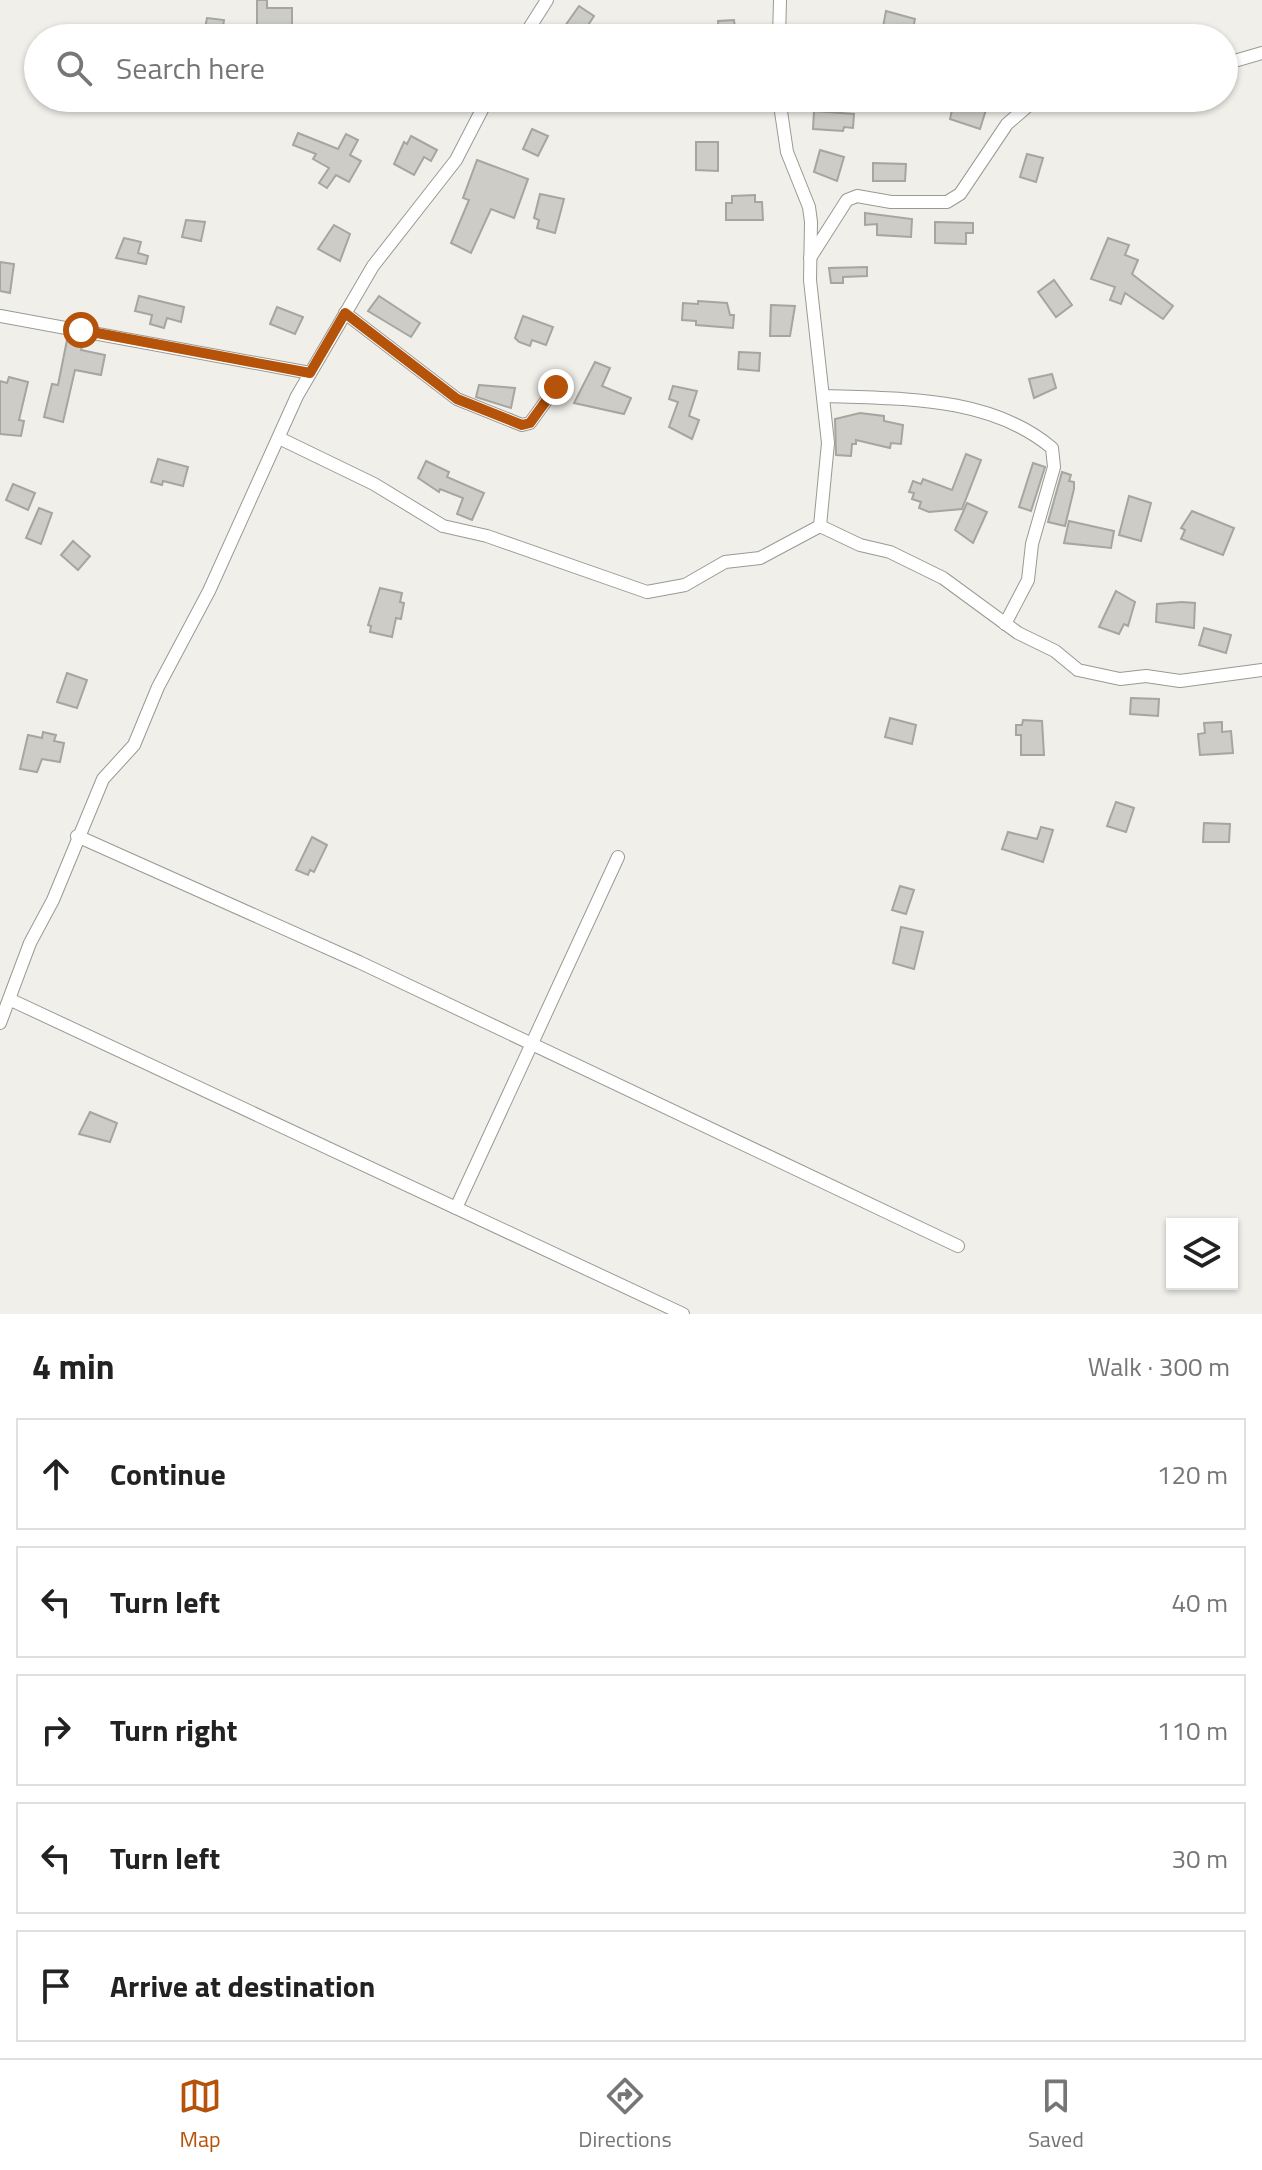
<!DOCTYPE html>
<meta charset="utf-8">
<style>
body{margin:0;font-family:"Titillium Web",sans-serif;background:#f2f2f2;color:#222}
.controls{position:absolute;right:24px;bottom:24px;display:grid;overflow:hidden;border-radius:0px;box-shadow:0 2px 6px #0004}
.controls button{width:72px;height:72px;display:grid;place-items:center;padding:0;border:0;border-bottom:2px solid #e0e0e0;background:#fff;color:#222;font:40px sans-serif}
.stop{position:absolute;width:24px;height:24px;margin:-18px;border:6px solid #b45309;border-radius:50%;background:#fff}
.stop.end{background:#b45309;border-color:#fff;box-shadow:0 2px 8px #0008}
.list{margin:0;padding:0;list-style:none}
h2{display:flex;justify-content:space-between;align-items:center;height:104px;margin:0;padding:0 32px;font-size:34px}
h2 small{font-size:26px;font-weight:400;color:#767676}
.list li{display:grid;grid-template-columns:52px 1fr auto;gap:24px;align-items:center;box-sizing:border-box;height:112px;margin:0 16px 16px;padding:0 16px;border:2px solid #e0e0e0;border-radius:0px}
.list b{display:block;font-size:30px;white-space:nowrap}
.list em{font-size:26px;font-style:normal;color:#767676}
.icon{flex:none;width:44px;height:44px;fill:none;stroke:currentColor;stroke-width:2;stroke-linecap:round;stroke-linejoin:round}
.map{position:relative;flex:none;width:1262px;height:1314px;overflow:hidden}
.search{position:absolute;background:#fff;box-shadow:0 2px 6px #0004;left:24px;right:24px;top:24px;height:88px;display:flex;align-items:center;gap:20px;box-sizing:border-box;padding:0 28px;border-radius:44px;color:#767676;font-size:30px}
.sheet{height:744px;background:#fff}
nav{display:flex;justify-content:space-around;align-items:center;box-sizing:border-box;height:112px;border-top:2px solid #e0e0e0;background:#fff;font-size:22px;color:#767676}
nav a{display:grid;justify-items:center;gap:4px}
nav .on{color:#b45309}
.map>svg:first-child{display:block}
</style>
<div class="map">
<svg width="1262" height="1314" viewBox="0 0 1262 1314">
<rect width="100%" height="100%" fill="#f0efe9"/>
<g fill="#cdccc7" stroke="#a6a5a0" stroke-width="2">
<path d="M257 0H267V8H292V38H257Z"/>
<path d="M579 6 594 16 581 36 565 26Z"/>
<path d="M886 11 915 19 911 38 881 37Z"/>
<path d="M207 18 224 20 221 38H203Z"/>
<path d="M734 20 735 28 741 27V38H719L718 21Z"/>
<path d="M926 98H984L989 100 980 129 950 119 952 110 927 111Z"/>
<path d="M814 111 854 114 853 128 844 127 843 131 813 129Z"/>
<path d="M532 129 548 136 538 156 523 149Z"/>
<path d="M298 133 338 149 346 134 358 140 350 155 361 161 349 182 336 175 327 188 319 183 329 168 313 159 316 154 293 145Z"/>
<path d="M411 136 437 150 431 161 424 157 414 175 394 164 404 142 407 144Z"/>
<path d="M696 142H718V171L696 170Z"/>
<path d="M820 150 844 157 837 181 814 172Z"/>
<path d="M1027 154 1043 158 1036 182 1020 177Z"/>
<path d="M477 160 528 179 514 218 491 209 471 253 451 243 469 200 463 198Z"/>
<path d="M873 163 906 164 905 181H873Z"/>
<path d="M540 194 564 199 555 233 537 228 539 220 534 218Z"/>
<path d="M755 195V202H762L763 220H726V203H732V196Z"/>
<path d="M865 213 912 219 911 237 877 235V224L865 225Z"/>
<path d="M186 220 205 222 201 241 182 237Z"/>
<path d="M935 222 973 223V233H966V244L935 243Z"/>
<path d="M334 225 350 234 340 261 318 249Z"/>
<path d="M124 238 141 242 138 253 148 256 146 264 116 258Z"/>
<path d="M1108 238 1129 245 1125 255 1138 260 1132 274 1173 306 1163 319 1125 293 1121 304 1110 300 1115 287 1091 279Z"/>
<path d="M0 262 14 264 10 293 0 291Z"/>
<path d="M867 267V276L843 277V283H831L829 268Z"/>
<path d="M1054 280 1072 305 1056 317 1038 292Z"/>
<path d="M139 296 184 307 181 322 167 318 164 328 150 324 152 315 135 311Z"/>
<path d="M379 296 420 323 411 337 368 311Z"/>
<path d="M698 301 727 303 730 315H734L733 328 696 325V321L682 320 683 303 698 304Z"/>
<path d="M771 305 795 306 790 336H770Z"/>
<path d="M277 307 303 317 295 334 270 324Z"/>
<path d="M523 316 553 327 546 345 532 340 530 346 519 342 515 338Z"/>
<path d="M67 340 83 343 81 350 105 355 101 375 75 370 63 422 44 417 52 384 58 385Z"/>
<path d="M739 352 760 353 759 371 738 369Z"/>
<path d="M595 362 610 368 602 386 631 398 624 414 574 403Z"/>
<path d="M1052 374 1056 388 1034 398 1029 379Z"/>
<path d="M9 377 28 382 19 420 24 421 21 436 0 434V381L7 383Z"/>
<path d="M479 385 515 388 511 408 476 397Z"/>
<path d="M673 386 697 391 689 416 699 420 692 439 669 427 678 402 669 399Z"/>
<path d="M860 413 884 416V421L903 425 901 444 891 443 890 448 856 440V444H852L851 456 836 455 835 419Z"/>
<path d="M966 454 981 460 962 509 929 512 919 508 921 502 912 499 914 493 909 492 913 481 921 484 923 479 952 490Z"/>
<path d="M158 459 188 467 183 486 163 481 162 485 151 482Z"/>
<path d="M426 461 449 472 447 477 484 493 472 520 457 514 463 498 440 489 439 492 418 478Z"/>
<path d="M1033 463 1045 467 1031 511 1019 507Z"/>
<path d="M1062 472 1071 475 1069 481 1074 482V489L1065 526 1048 522Z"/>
<path d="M13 484 35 493 28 510 6 500Z"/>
<path d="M1129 496 1151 503 1141 541 1119 535Z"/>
<path d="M967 503 987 512 973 543 955 530Z"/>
<path d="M39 508 52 513 41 544 26 538Z"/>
<path d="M1192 511 1234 528 1223 555 1181 539 1185 530 1181 528Z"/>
<path d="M1069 521 1114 531 1111 548 1064 543Z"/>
<path d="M73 541 90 556 78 570 61 555Z"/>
<path d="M380 588 402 593 400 602 404 603 401 619 396 618 392 637 370 632 371 626 368 625Z"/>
<path d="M1116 591 1135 602 1128 626 1124 624 1119 634 1099 627Z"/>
<path d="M1182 602 1195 603 1194 628 1156 622 1157 604Z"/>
<path d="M1204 628 1231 635 1226 653 1199 645Z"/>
<path d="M67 673 87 680 77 708 57 702Z"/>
<path d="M1131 698 1159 699 1158 716 1130 714Z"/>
<path d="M890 718 916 725 912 744 885 737Z"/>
<path d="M1023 720 1042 721 1044 755H1021V735H1016V725H1022Z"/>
<path d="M1222 722V732L1231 731 1233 753 1200 755 1198 734 1205 733 1204 723Z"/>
<path d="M43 732 56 735 54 741 64 743 60 762 42 759 37 772 20 769 28 735 42 738Z"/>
<path d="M1116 802 1134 808 1126 832 1107 826Z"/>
<path d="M1204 823 1230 824 1229 842H1203Z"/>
<path d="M1041 827 1053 830 1043 862 1002 849 1008 832 1037 839Z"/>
<path d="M312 837 327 845 314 872 310 870 308 875 296 870Z"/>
<path d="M900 886 914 890 906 914 892 910Z"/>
<path d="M901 927 923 932 914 969 893 963Z"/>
<path d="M90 1112 117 1123 110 1142 79 1134Z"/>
</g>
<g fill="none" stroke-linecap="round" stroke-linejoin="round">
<defs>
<g id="minor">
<path d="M523 38 547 0"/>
<path d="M779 38 780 0"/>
<path d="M1224 64 1262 53"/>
<path d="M779 98 787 152 809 207 811 222 810 280 828 443 820 526"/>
<path d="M810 258 847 200 857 196 891 202H947L960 194 1007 124 1037 98"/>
<path d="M345 313 457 399 522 425 530 423 556 387"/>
<path d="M0 316 310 373"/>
<path d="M826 396C903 399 990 396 1052 448L1054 467 1032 544 1028 580 1005 624"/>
<path d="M279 438 374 484 443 526 487 536 647 592 685 585 725 562 760 558 820 526"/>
<path d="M820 526 860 545 890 552 943 578 1018 633 1055 651 1078 670 1120 679 1146 676 1180 681 1262 670"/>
<path d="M77 836 359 962 958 1246"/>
<path d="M11 1000 683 1314"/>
<path d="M0 1023 30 943 53 900 103 779 134 745 158 687 209 591 297 396 373 266 456 160 488 98"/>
<path d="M456 1208 618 857"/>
</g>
</defs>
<use href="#minor" stroke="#9a9994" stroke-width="14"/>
<use href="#minor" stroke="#fff" stroke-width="12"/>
</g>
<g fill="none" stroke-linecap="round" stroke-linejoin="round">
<path stroke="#b45309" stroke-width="10" d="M81 330 310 373 345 313 457 399 522 425 530 423 556 387"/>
</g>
</svg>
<div class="controls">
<button><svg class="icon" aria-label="layers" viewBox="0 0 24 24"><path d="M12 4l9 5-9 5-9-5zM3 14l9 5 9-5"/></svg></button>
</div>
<div class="stop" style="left:81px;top:330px"></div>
<div class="stop end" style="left:556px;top:387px"></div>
<div class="search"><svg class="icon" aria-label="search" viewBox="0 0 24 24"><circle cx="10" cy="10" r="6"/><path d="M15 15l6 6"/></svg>Search here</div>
</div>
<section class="sheet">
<h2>4 min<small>Walk · 300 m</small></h2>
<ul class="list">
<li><svg class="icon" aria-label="ahead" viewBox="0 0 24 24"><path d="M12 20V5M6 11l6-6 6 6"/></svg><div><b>Continue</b></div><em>120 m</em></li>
<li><svg class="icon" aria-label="left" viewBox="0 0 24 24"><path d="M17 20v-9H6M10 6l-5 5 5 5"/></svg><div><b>Turn left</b></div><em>40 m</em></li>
<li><svg class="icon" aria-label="right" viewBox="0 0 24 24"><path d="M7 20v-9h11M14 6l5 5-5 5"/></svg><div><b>Turn right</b></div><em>110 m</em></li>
<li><svg class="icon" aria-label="left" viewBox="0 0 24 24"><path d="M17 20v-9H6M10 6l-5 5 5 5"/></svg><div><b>Turn left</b></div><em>30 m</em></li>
<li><svg class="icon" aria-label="arrive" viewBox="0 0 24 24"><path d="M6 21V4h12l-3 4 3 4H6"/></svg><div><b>Arrive at destination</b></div></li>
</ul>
</section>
<nav>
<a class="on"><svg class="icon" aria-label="map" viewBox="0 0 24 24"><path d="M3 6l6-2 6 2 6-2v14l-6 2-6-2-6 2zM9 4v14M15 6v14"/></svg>Map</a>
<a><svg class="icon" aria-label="directions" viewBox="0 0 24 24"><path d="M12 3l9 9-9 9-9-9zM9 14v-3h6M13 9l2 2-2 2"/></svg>Directions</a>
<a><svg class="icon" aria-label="saved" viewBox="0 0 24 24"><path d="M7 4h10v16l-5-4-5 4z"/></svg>Saved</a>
</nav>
